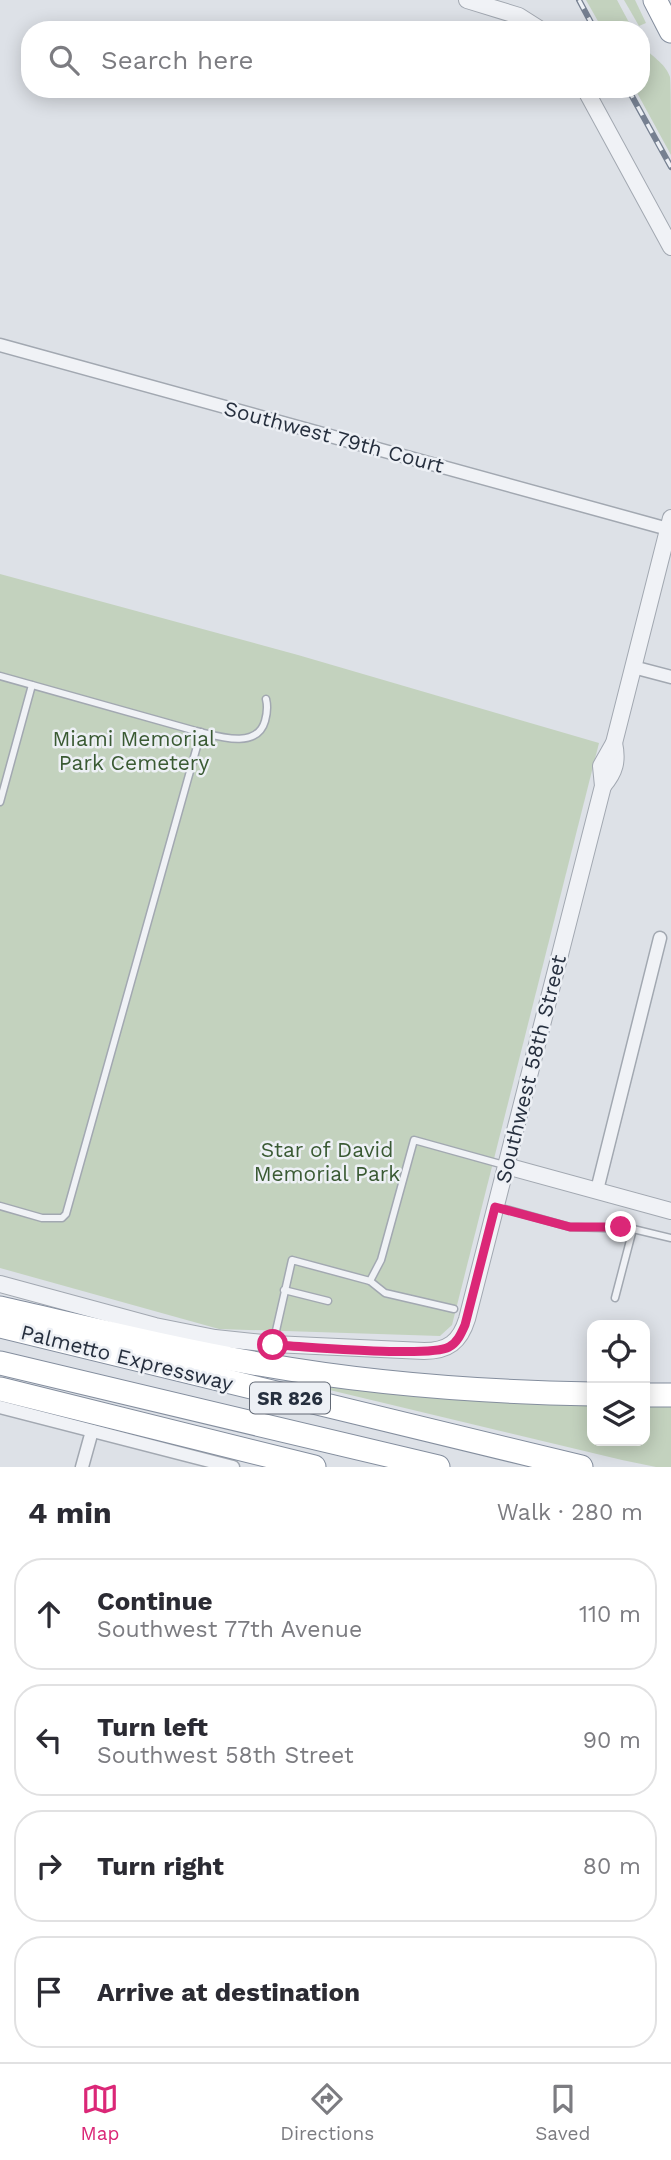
<!DOCTYPE html>
<meta charset="utf-8">
<style>
body{margin:0;font-family:"Work Sans",sans-serif;background:#f7f7f7;color:#2b2b33}
.controls{position:absolute;right:21px;bottom:21px;display:grid;overflow:hidden;border-radius:14px;box-shadow:0 4px 18px #0003}
.controls button{width:63px;height:63px;display:grid;place-items:center;padding:0;border:0;border-bottom:2px solid #e1e1e2;background:#fff;color:#2b2b33;font:35px sans-serif}
.stop{position:absolute;width:21px;height:21px;margin:-16px;border:5px solid #db2777;border-radius:50%;background:#fff}
.stop.end{background:#db2777;border-color:#fff;box-shadow:0 2px 7px #0008}
.list{margin:0;padding:0;list-style:none}
h2{display:flex;justify-content:space-between;align-items:center;height:91px;margin:0;padding:0 28px;font-size:30px}
h2 small{font-size:23px;font-weight:400;color:#7c7c81}
.list li{display:grid;grid-template-columns:46px 1fr auto;gap:21px;align-items:center;box-sizing:border-box;height:112px;margin:0 14px 14px;padding:0 14px;border:2px solid #e1e1e2;border-radius:28px}
.list b{display:block;font-size:26px;white-space:nowrap}
.list p{margin:0;font-size:23px;white-space:nowrap;color:#7c7c81}
.list em{font-size:23px;font-style:normal;color:#7c7c81}
.icon{flex:none;width:38px;height:38px;fill:none;stroke:currentColor;stroke-width:2;stroke-linecap:round;stroke-linejoin:round}
.map{position:relative;flex:none;width:671px;height:1467px;overflow:hidden}
.search{position:absolute;background:#fff;box-shadow:0 4px 18px #0003;left:21px;right:21px;top:21px;height:77px;display:flex;align-items:center;gap:18px;box-sizing:border-box;padding:0 24px;border-radius:28px;color:#7c7c81;font-size:26px}
.sheet{height:595px;background:#fff}
nav{display:flex;justify-content:space-around;align-items:center;box-sizing:border-box;height:98px;border-top:2px solid #e1e1e2;background:#fff;font-size:19px;color:#7c7c81}
nav a{display:grid;justify-items:center;gap:4px}
nav .on{color:#db2777}
.map>svg:first-child{display:block}
</style>
<div class="map">
<svg width="671" height="1467" viewBox="0 0 671 1467">
<rect width="100%" height="100%" fill="#dde1e7"/>
<g fill="#c3d2be">
<path d="M586 0H617L633 30H603Z"/>
<path d="M624 0H635L646 23 639 26Z"/>
<path d="M641 44C650 56 665 62 670 77 671 86 671 141 671 155L635 89H641Z"/>
<path d="M0 574 298 655 599 743 452 1325 440 1336 219 1329 0 1268Z"/>
<path d="M263 1374 592 1400V1441H645V1402L671 1403V1467H656L622 1460Z"/>
</g>
<g fill="none" stroke-linecap="round" stroke-linejoin="round">
<defs>
<g id="service">
<path d="M0 676 196 731C217 736 257 750 265 721 267 714 268 707 266 699"/>
<path d="M0 802 32 685"/>
<path d="M0 1206 42 1218H62L66 1214 201 732"/>
<path d="M498 1207 570 1227 633 1229 671 1238"/>
<path d="M370 1281 385 1293 454 1309"/>
<path d="M284 1290 328 1301"/>
<path d="M615 1298 633 1229"/>
<path d="M273 1344 292 1260 370 1281 381 1260 414 1140 504 1165"/>
</g>
<g id="minor">
<path d="M0 345 668 529"/>
<path d="M633 667 671 677"/>
<path d="M597 1190 660 938"/>
<path d="M0 1407 233 1467"/>
<path d="M82 1467 92 1431"/>
</g>
<g id="tertiary">
<path d="M467 0 519 16 541 30"/>
<path d="M585 89 671 247"/>
<path d="M603 786C615 772 618 761 614 743"/>
<path d="M506 1166 671 1211"/>
<path d="M0 1284 155 1326 215 1338 273 1344 424 1351C448 1351 460 1342 467 1319L603 786 601 766 614 743 671 518"/>
</g>
<g id="motorway">
<path d="M655 0 671 31"/>
<path d="M0 1308C88 1328 176 1350 265 1365 373 1384 482 1392 592 1394"/>
<path d="M0 1326 581 1467"/>
<path d="M0 1363 438 1467"/>
<path d="M0 1389 314 1467"/>
<path d="M645 1395H671"/>
</g>
</defs>
<use href="#service" stroke="#a2a8b1" stroke-width="9"/>
<use href="#minor" stroke="#a2a8b1" stroke-width="15"/>
<use href="#tertiary" stroke="#a2a8b1" stroke-width="18"/>
<use href="#motorway" stroke="#848e9e" stroke-width="25"/>
<use href="#service" stroke="#f0f2f6" stroke-width="6"/>
<use href="#minor" stroke="#f0f2f6" stroke-width="12"/>
<use href="#tertiary" stroke="#f0f2f6" stroke-width="16"/>
<use href="#motorway" stroke="#fff" stroke-width="23"/>
<defs>
<g id="rail">
<path d="M579 0 595 30"/>
<path d="M628 89 671 167"/>
</g>
</defs>
<use href="#rail" stroke="#768091" stroke-width="6"/>
<use href="#rail" stroke="#edf0f5" stroke-width="3.5" stroke-dasharray="10" stroke-linecap="butt"/>
</g>
<g fill="none" stroke-linecap="round" stroke-linejoin="round">
<path stroke="#db2777" stroke-width="9" d="M273 1345C303 1346 429 1358 449 1347 457 1343 461 1334 465 1325L495 1207 570 1227H621"/>
</g>
<g text-anchor="middle" stroke-width="5" stroke-linejoin="round" paint-order="stroke">
<rect fill="#edf0f5" stroke="#626975" stroke-width="2" x="250" y="1382.5" width="80" height="31" rx="5"/>
<g font-size="19" font-weight="bold" fill="#262f3e">
<text x="290" y="1405">SR 826</text>
</g>
<g font-size="21" fill="#262f3e" stroke="#edf0f5">
<text transform="translate(334 437) rotate(15)" y="7">Southwest 79th Court</text>
<text transform="translate(531 1069) rotate(-76)" y="7">Southwest 58th Street</text>
<text transform="translate(127 1358) rotate(14)" y="7">Palmetto Expressway</text>
</g>
<g font-size="21" fill="#3a5a33" stroke="#edf0f5">
<text x="134" y="746">Miami Memorial<tspan x="134" dy="24">Park Cemetery</tspan></text>
<text x="327" y="1157">Star of David<tspan x="327" dy="24">Memorial Park</tspan></text>
</g>
</g>
</svg>
<div class="controls">
<button><svg class="icon" aria-label="locate" viewBox="0 0 24 24"><circle cx="12" cy="12" r="6"/><path d="M12 2v4M12 18v4M2 12h4M18 12h4"/></svg></button>
<button><svg class="icon" aria-label="layers" viewBox="0 0 24 24"><path d="M12 4l9 5-9 5-9-5zM3 14l9 5 9-5"/></svg></button>
</div>
<div class="stop" style="left:273px;top:1345px"></div>
<div class="stop end" style="left:621px;top:1227px"></div>
<div class="search"><svg class="icon" aria-label="search" viewBox="0 0 24 24"><circle cx="10" cy="10" r="6"/><path d="M15 15l6 6"/></svg>Search here</div>
</div>
<section class="sheet">
<h2>4 min<small>Walk · 280 m</small></h2>
<ul class="list">
<li><svg class="icon" aria-label="ahead" viewBox="0 0 24 24"><path d="M12 20V5M6 11l6-6 6 6"/></svg><div><b>Continue</b><p>Southwest 77th Avenue</p></div><em>110 m</em></li>
<li><svg class="icon" aria-label="left" viewBox="0 0 24 24"><path d="M17 20v-9H6M10 6l-5 5 5 5"/></svg><div><b>Turn left</b><p>Southwest 58th Street</p></div><em>90 m</em></li>
<li><svg class="icon" aria-label="right" viewBox="0 0 24 24"><path d="M7 20v-9h11M14 6l5 5-5 5"/></svg><div><b>Turn right</b></div><em>80 m</em></li>
<li><svg class="icon" aria-label="arrive" viewBox="0 0 24 24"><path d="M6 21V4h12l-3 4 3 4H6"/></svg><div><b>Arrive at destination</b></div></li>
</ul>
</section>
<nav>
<a class="on"><svg class="icon" aria-label="map" viewBox="0 0 24 24"><path d="M3 6l6-2 6 2 6-2v14l-6 2-6-2-6 2zM9 4v14M15 6v14"/></svg>Map</a>
<a><svg class="icon" aria-label="directions" viewBox="0 0 24 24"><path d="M12 3l9 9-9 9-9-9zM9 14v-3h6M13 9l2 2-2 2"/></svg>Directions</a>
<a><svg class="icon" aria-label="saved" viewBox="0 0 24 24"><path d="M7 4h10v16l-5-4-5 4z"/></svg>Saved</a>
</nav>
